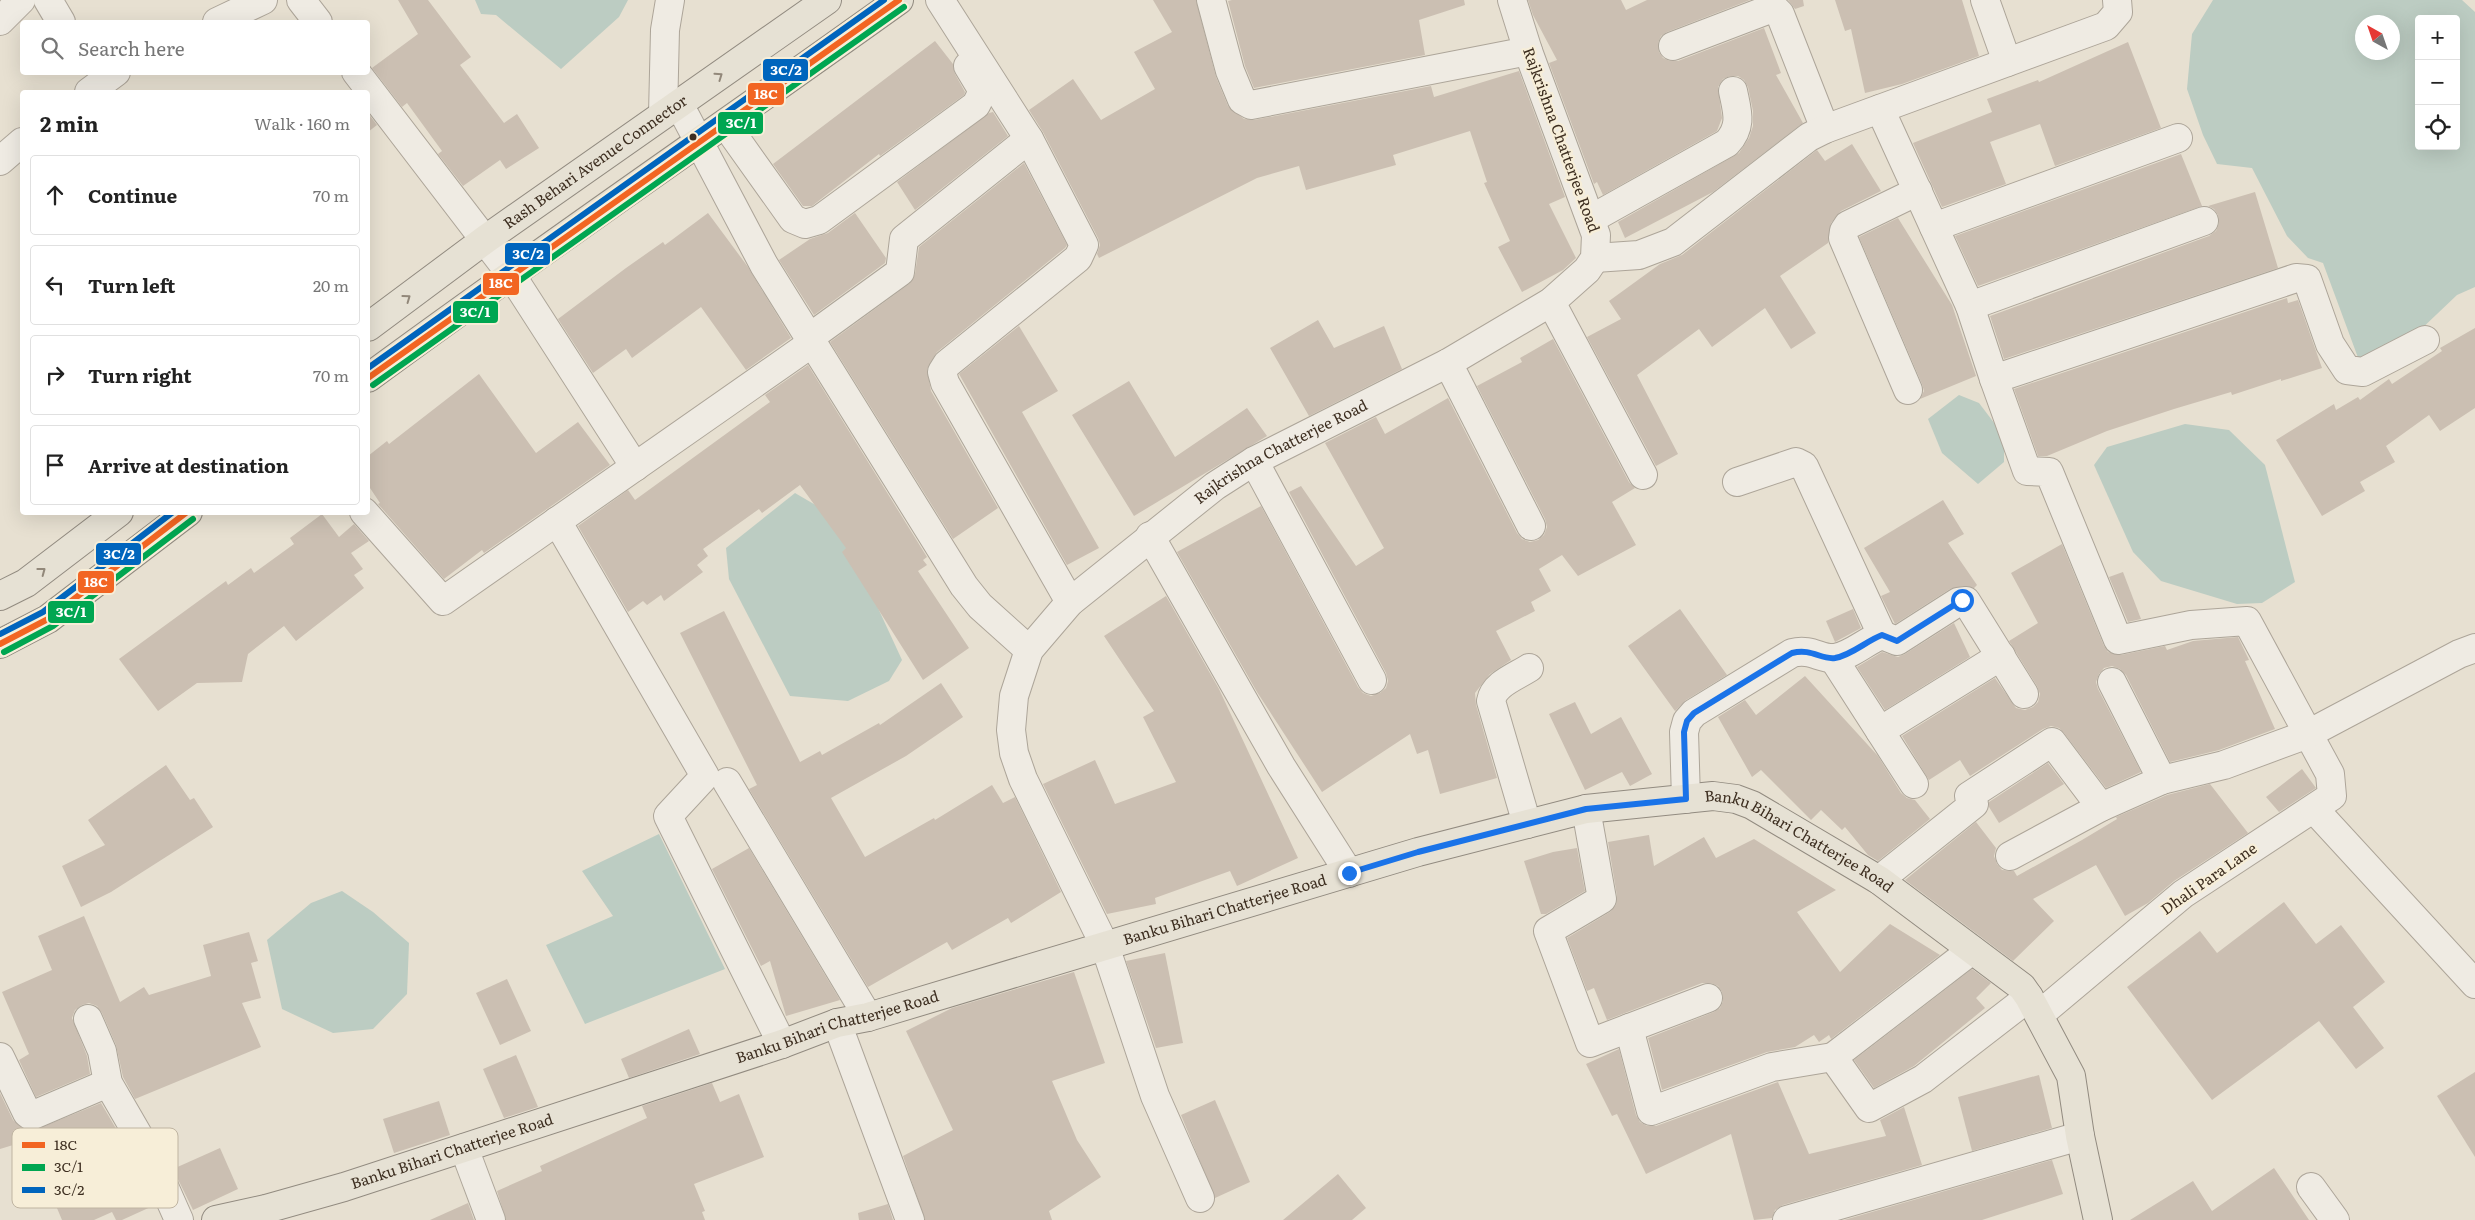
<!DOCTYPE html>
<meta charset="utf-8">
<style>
body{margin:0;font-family:Literata,serif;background:#f6f6f6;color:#222}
.controls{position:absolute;right:15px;top:15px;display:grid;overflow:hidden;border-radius:5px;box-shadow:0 5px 20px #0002}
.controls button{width:45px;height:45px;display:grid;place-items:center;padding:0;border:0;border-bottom:1px solid #e0e0e0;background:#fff;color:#222;font:25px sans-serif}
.compass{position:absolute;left:2355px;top:15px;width:45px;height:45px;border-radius:50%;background:#fff;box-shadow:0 5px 20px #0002;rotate:320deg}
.stop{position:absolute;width:15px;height:15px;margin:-11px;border:4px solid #1a73e8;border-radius:50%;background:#fff}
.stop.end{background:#1a73e8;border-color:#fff;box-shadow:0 1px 5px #0008}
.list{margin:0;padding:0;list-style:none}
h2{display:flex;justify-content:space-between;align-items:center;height:65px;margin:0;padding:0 20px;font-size:21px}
h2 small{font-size:16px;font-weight:400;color:#767676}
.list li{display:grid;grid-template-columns:32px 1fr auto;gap:15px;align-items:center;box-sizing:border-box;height:80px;margin:0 10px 10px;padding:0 10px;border:1px solid #e0e0e0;border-radius:5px}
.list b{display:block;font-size:19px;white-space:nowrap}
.list em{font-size:16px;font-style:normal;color:#767676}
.icon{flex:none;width:28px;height:28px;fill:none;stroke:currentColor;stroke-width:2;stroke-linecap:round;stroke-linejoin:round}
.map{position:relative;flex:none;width:2475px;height:1220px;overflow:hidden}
.search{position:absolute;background:#fff;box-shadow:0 5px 20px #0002;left:20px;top:20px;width:350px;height:55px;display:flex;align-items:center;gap:12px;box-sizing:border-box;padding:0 18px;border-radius:5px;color:#767676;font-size:19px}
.panel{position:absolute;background:#fff;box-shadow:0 5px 20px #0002;left:20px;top:90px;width:350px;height:425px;border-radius:5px}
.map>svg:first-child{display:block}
</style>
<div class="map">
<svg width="2475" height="1220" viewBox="0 0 2475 1220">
<rect width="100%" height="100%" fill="#e7e0d1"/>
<g fill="#bcccc2" fill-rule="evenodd">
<path d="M475 0H628L619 17 561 69 496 15 481 14Z"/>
<path d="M2213 0H2462L2475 12V287L2457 295 2396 353 2360 363 2323 263 2308 258 2287 236 2252 168 2217 164 2203 135 2187 89 2192 34ZM2419 19H2456V146H2419ZM2362 22H2392V52H2362Z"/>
<path d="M1959 395 1979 403 2004 436V462L1978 484 1942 453 1928 419Z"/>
<path d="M2185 424 2229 430 2265 465 2295 582 2262 603 2237 604 2161 581 2133 552 2094 465 2107 447Z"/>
<path d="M795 493 836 517 902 660 889 681 848 701 790 696 729 579 726 548Z"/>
<path d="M659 834 725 969 585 1024 546 945 613 916 582 871Z"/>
<path d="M342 891 373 912 409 943 407 994 373 1029 333 1033 282 1009 267 940 311 903Z"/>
</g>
<g fill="#cbbfb2">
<path d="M398 0H428L471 57 460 65 504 123 517 114 539 148 506 169 500 160 463 186 438 154 442 151 407 103 402 107 372 68 418 34Z"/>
<path d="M1153 0H1196L1216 77 1228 106 1244 119 1254 120 1431 86 1434 97 1519 71 1565 197 1549 204 1576 258 1563 270 1522 292 1498 247 1510 241 1484 183 1487 182 1470 131 1393 155 1396 165 1306 190 1299 166 1257 178 1099 258 1097 254 1100 245 1098 238 1043 132 1029 110 1073 79 1101 120 1155 89 1134 52 1172 32Z"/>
<path d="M1232 0H1464L1465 5 1419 20 1425 55 1254 88 1245 66 1228 1Z"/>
<path d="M1528 0H1621L1626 10 1647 0H1750L1667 32 1661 36 1658 43 1659 52 1663 58 1670 61H1678L1764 28 1781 73 1776 75 1803 123 1713 192 1625 238 1618 222 1739 153 1749 138 1753 126V111L1748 87 1744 80 1738 76H1730L1723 79 1718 87 1722 118 1717 131 1603 195 1597 182 1594 184 1549 63 1557 60 1533 15Z"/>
<path d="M1788 0H1803L1804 6 1795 9Z"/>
<path d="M1835 0H1962L1979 56 1902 84 1865 93 1851 29 1845 31Z"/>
<path d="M935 41 953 64 955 74 965 92 964 95 880 156 879 154 812 206H803L773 164Z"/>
<path d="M2128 42 2161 128 2055 166 2040 124 1990 142 2006 184 1942 207 1913 143 1992 112 1987 99 2038 80 2039 82Z"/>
<path d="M993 112 1008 136 915 210 897 182 989 113Z"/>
<path d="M368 113 377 125 368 132Z"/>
<path d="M1852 144 1881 191 1841 211 1831 223 1828 243 1780 276 1816 333 1791 349 1765 308 1712 347 1699 329 1637 375 1678 454 1656 466 1587 337 1621 319 1609 301 1660 264 1682 255 1817 150 1825 161Z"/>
<path d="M2181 154 2202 206 1978 286 1955 236Z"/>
<path d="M1024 163 1067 245 1065 248 937 352 927 369 931 391 998 508 953 539 830 342 909 284 915 274 919 247Z"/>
<path d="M2255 192 2278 268 2004 359 1990 316 2209 236 2216 231 2219 223 2218 215 2214 209 2208 206Z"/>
<path d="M708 213 748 267 791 338 746 370 701 307 632 358 626 349 593 373 558 319 626 268 663 242 665 245Z"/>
<path d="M855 213 886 258 885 263 814 315 779 260 810 239 828 233Z"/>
<path d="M1898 218 1952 305 1976 376 1920 399 1924 391 1922 384 1859 237Z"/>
<path d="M2287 298 2288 303 2298 300 2322 368 2281 381V379L2232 395 2231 392 2174 409 2107 431 2047 456H2038L2014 389Z"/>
<path d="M1318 320 1334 348 1384 326 1402 369 1309 416 1270 348Z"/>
<path d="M1019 326 1058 391 1022 412 1099 548 1067 565 959 374Z"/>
<path d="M2475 328V408L2440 431 2429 415 2386 446 2395 462 2360 482 2365 491 2322 516 2276 440 2334 404 2336 410 2358 397 2360 400 2389 379 2392 384 2442 351 2440 348Z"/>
<path d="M1553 339 1629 482 1635 488 1612 502 1636 545 1578 576 1562 555 1539 569 1551 591 1531 602 1535 611 1496 631 1511 660 1490 674 1475 693 1476 705 1497 778 1440 794 1428 750 1417 754 1410 734 1322 792 1257 692 1177 552 1261 506 1358 687 1363 693 1371 696 1380 693 1386 688 1388 681 1386 673 1289 492 1301 486 1356 566 1384 548 1325 443 1376 417 1385 434 1448 398 1517 533 1522 539 1530 542 1538 540 1544 535 1547 527 1545 519 1477 386 1522 362 1520 358Z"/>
<path d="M808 365 927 557 923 560 927 565 918 571 969 648 923 680 842 552 846 548 800 485 762 513 759 509 703 549 708 556 697 565 703 572 664 601 661 595 647 605 643 601 628 612 578 526 628 490 635 500 770 402 765 395Z"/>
<path d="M479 374 536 453 578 422 610 465 484 553 482 550 444 579 378 504 380 503 368 485V456L387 441 389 444Z"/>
<path d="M1129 381 1175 457 1247 408 1267 436 1134 516 1072 415Z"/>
<path d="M1943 500 1964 534 1948 543 1977 585 1974 588 1964 586 1950 589 1895 624 1881 596 1890 592 1864 548Z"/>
<path d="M322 514 339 537 354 524 369 541 351 553 363 569 354 575 364 588 296 641 284 626 248 654 242 682 197 683 158 711 119 659 226 581 228 585 251 568 254 573 294 544 290 538Z"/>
<path d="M2062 544 2104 646 2108 652 2121 655 2165 646 2167 650 2193 641 2238 637 2249 660 2245 661 2275 729 2219 750 2170 762 2126 675 2120 669 2112 666 2104 668 2099 674 2096 682 2098 689 2141 772 2106 788 2064 733 2059 728 2051 726 2043 729 1970 776 1960 760 1929 780 1902 736 1995 678 2016 708 2025 710 2033 707 2038 702 2040 694 2037 686 2009 641 2038 623 2011 573Z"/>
<path d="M2123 572 2141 619 2128 622 2109 577Z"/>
<path d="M1166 596 1219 689 1298 858 1237 886 1230 871 1155 898 1156 904 1107 914 1043 784 1095 760 1115 804 1176 782 1143 717 1154 711 1104 636Z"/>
<path d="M1680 609 1727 675 1686 700 1675 711 1628 646Z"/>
<path d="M1853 609 1861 628 1835 642 1826 621Z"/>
<path d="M724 611 800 762 820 751 822 755 879 723 880 725 941 683 963 717 906 756 831 798 865 857 934 818 935 820 992 785 1003 803 1015 797 1061 892 1011 923 1008 918 952 950 947 942 868 987 749 789 757 785 680 633Z"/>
<path d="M1954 623 1970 657 1885 710 1857 667 1882 652 1898 657 1905 654Z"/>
<path d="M1805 676 1878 756 1901 793 1907 798 1915 800 1930 819 1878 861 1868 855 1845 827 1842 830 1821 810 1811 820 1761 770 1752 777 1718 717 1745 700 1756 715Z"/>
<path d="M1575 702 1591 734 1621 717 1652 774 1630 786 1622 772 1585 790 1549 714Z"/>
<path d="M2048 763 2064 784 1999 823 1989 807V802Z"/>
<path d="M166 765 190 800 194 798 213 827 111 892 81 907 62 866 105 845 88 820Z"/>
<path d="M2302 769 2316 788 2279 812 2266 797Z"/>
<path d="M2210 784 2248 833 2174 881 2148 903 2125 916 2096 865 2033 899 2054 921 2013 961 1905 880 1976 822 1996 848 1994 856 1997 864 2002 870 2014 871 2017 876 2082 840 2117 819 2116 817 2167 795Z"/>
<path d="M1649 835 1654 866 1704 837 1716 858 1754 839 1836 890 1797 912 1840 972 1890 924 1940 955 1831 1039 1829 1035 1819 1042 1814 1035 1795 1047 1767 1052 1662 1090 1648 1038 1714 1012 1720 1008 1723 1001 1722 992 1718 986 1711 983H1702L1607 1020 1594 988 1587 991 1567 938 1610 912 1616 905 1617 896 1608 842Z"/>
<path d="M749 848 840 1000 786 1016 770 961 761 966 712 869Z"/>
<path d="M1577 848 1585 891 1546 914H1541L1524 861 1553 852Z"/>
<path d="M2284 902 2316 944 2341 925 2385 982 2353 1007 2384 1048 2356 1069 2319 1021 2212 1100 2127 987 2200 931 2217 953Z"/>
<path d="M84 916 120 1002 144 987 149 995 211 976 203 945 249 932 258 961 251 963 261 998 242 1003 261 1047 135 1099 123 1077 116 1045 102 1013 97 1006 89 1003 82 1005 75 1010 72 1018 87 1056 90 1074 36 1097 19 1060 29 1054 2 992 52 970 38 936Z"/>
<path d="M1165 953 1183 1043 1156 1048 1126 961Z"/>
<path d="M1972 969 1991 983 1976 998 1985 1008 1914 1066 1874 1088 1854 1060Z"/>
<path d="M1074 972 1105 1063 1052 1081 1077 1140 1101 1177 1049 1211 1052 1220H925L903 1156 953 1130 906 1031 952 1008Z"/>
<path d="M507 979 531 1031 500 1045 476 993Z"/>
<path d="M689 1029 700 1054 629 1078 621 1059Z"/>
<path d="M1619 1049 1636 1115 1640 1122 1647 1126H1656L1778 1082 1809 1154 1886 1136 1880 1120 1904 1107 1922 1165 1783 1205 1775 1210 1772 1218 1754 1220 1731 1134 1646 1174 1617 1114 1612 1116 1586 1064Z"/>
<path d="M516 1055 538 1107 504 1118 483 1069Z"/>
<path d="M2475 1072V1157L2437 1096Z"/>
<path d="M2039 1075 2052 1128 1972 1151 1958 1097Z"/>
<path d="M712 1083 720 1102 739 1094 764 1157 694 1184 705 1211 702 1212 705 1220H506L497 1191 542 1171 540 1166 647 1118 642 1106Z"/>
<path d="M0 1093 13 1120 22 1128 30 1132 101 1103 138 1166 155 1205 122 1220H116L112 1212 94 1220H62L46 1182 42 1183 23 1142 0 1149Z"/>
<path d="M1215 1100 1250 1182 1215 1198 1181 1115Z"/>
<path d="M439 1101 450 1135 394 1153 383 1119Z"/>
<path d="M220 1148 238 1189 193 1210 173 1169Z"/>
<path d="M2052 1160 2063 1194 1982 1220H1844Z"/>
<path d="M2274 1168 2309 1220H2130L2193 1181 2212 1211Z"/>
<path d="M1338 1174 1366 1208 1352 1220H1283Z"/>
<path d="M468 1203 474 1220H430Z"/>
<path d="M888 1204 893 1220H859L858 1213Z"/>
</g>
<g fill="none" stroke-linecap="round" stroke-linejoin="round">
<defs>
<g id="minor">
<path d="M48 0 61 22"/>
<path d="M301 0 318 22"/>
<path d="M940 0 1029 139 1084 245 1078 258 947 364 942 372 945 383 1070 602"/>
<path d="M1211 0 1230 71 1242 100 1251 105 1528 51"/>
<path d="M1985 0 2007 62"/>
<path d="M0 21 21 0"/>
<path d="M217 22 263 0"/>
<path d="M1673 46 1770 9 1776 10 1780 14 1825 129"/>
<path d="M356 72 510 273 635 467"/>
<path d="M89 92 116 72"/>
<path d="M679 104 764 265 964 586 980 606 1029 650"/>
<path d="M1880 109 1970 306 1994 379 2296 278 2307 279 2330 344 2347 370 2363 372 2425 340"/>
<path d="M663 114 665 30 670 0"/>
<path d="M726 125 793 219 805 224 819 220 976 105 983 91 968 66"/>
<path d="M0 161 22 142"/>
<path d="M1591 219 1727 143C1743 126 1737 111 1733 91"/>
<path d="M1934 227 2178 138"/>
<path d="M1595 258 1639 255 1673 242 1809 137 1825 129 2106 26 2118 12 2117 0"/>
<path d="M1551 302 1643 475"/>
<path d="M1970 306 2204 221"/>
<path d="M809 338 900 272 904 239 1029 139"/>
<path d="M1448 363 1531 526"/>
<path d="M1994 379 2027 471 2049 472 2118 640 2191 625 2247 621 2330 774 2332 796 2183 894 2040 1014"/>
<path d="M1908 390 1843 238 1844 231 1848 225 1918 191"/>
<path d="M1254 461 1372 680"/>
<path d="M1737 482 1796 462 1804 466 1882 635"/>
<path d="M364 512 443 601 812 343"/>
<path d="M557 521 705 776 668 816 782 1044"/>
<path d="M1150 536 1281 766 1349 873"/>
<path d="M1833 658 1914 784"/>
<path d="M2112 682 2162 780"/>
<path d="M1880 731 2001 656"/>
<path d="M727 782 868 1017"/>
<path d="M1686 799 1684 732 1687 721 1694 713 1792 653C1812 648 1821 660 1835 658 1852 655 1866 641 1882 635L1897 641 1958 602 1966 601 2024 694"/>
<path d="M1586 809 1602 899 1548 931 1590 1043 1708 998"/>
<path d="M2314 809 2475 984"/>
<path d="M1527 824 1491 701C1494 684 1515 677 1529 668"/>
<path d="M2010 856 2101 807 2162 780 2224 765 2308 734 2459 654 2475 648"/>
<path d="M1879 880 1974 804 1969 796 2052 742 2101 807"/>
<path d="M1972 950 1833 1057 1869 1108 1923 1079 2029 997"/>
<path d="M88 1019 102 1051 108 1083 152 1159 179 1220"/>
<path d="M837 1023 910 1220"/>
<path d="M1629 1028 1651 1111 1772 1067 1833 1057"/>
<path d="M0 1057 27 1113 31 1116 108 1083"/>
<path d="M464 1148 491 1220"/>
<path d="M2311 1187 2335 1220"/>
<path id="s1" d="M1200 1198 1155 1096 1105 946 1023 779 1014 753 1011 730 1014 696 1029 650 1070 602 1215 486 1254 461 1448 363 1551 302 1587 270 1595 258 1596 235 1528 51 1512 0"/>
<path d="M1787 1220 2080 1136"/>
</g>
<g id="major">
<path id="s2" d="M368 327 486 239 827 0"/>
<path d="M368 378C543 249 722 127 899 0"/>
<path d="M0 596 26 583 119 512"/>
<path d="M0 644 48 619 188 512"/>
<path id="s3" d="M216 1220 266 1209 344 1187 782 1044 837 1023 868 1017 1418 852 1586 809 1713 796 1736 799 1752 805 1879 880 2022 987 2029 997 2071 1076 2080 1136 2098 1220"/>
</g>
</defs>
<use href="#minor" stroke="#ada599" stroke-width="30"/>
<use href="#major" stroke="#928b80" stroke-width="30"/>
<use href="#minor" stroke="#efebe3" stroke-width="28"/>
<use href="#major" stroke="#e6e1d4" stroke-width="28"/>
<defs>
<g id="bus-1">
<path d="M368 378 899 0"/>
<path d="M0 644 48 619 187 512"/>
</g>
<g id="bus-2">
<path d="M373 385 904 7"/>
<path d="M4 652 53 626 193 519"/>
</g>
<g id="bus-3">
<path d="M368 368 884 0"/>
<path d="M0 634 43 612 173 512"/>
</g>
</defs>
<use href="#bus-1" stroke="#f7eed8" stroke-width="10"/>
<use href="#bus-2" stroke="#f7eed8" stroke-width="10"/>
<use href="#bus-3" stroke="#f7eed8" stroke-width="10"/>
<use href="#bus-1" stroke="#f26522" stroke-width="6"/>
<use href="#bus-2" stroke="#00a651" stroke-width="6"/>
<use href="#bus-3" stroke="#0065bd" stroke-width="6"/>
</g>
<defs><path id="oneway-chevron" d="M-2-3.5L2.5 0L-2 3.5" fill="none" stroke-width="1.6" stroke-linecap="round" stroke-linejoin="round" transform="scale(1.25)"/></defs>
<g stroke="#92887a">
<use href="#oneway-chevron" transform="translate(719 76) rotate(-35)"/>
<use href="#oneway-chevron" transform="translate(407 298) rotate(-36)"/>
<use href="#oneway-chevron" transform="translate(42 571) rotate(-37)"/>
</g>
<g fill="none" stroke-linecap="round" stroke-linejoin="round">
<path stroke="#1a73e8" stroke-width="6" d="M1349 873 1418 852 1586 809 1686 799 1684 732 1687 721 1694 713 1792 653C1812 648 1821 660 1835 658 1852 655 1866 641 1882 635L1897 641 1962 600"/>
</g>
<circle fill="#3d2e20" stroke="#f7eed8" stroke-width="2" cx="693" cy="137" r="4.5"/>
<g text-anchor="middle" stroke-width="4.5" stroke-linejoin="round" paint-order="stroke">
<g font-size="15" fill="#3d2e20" stroke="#f7eed8">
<text transform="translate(1561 140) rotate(70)" y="5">Rajkrishna Chatterjee Road</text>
<text dy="5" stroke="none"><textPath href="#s2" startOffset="281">Rash Behari Avenue Connector</textPath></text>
<text dy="5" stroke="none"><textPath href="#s1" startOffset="912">Rajkrishna Chatterjee Road</textPath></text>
<text dy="5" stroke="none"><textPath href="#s3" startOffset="1656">Banku Bihari Chatterjee Road</textPath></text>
<text transform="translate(2209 879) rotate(-35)" y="5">Dhali Para Lane</text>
<text dy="5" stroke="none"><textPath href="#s3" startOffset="1056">Banku Bihari Chatterjee Road</textPath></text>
<text dy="5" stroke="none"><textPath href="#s3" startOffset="651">Banku Bihari Chatterjee Road</textPath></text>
<text dy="5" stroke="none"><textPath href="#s3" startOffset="246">Banku Bihari Chatterjee Road</textPath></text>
</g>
</g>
<rect x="12" y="1128" width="166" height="80" rx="8" fill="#f7eed8" stroke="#bfb4a1" stroke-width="1"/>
<rect x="22" y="1142" width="23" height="6" fill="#f26522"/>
<rect x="22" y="1164" width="23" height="7" fill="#00a651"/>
<rect x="22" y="1187" width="23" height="6" fill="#0065bd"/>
<g font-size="14" fill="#3d2e20">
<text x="54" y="1150">18C</text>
<text x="54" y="1172">3C/1</text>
<text x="54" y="1195">3C/2</text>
</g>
<g stroke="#f7eed8" stroke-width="2">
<rect x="762" y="58" width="47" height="24" rx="5" fill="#0065bd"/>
<rect x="747" y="82" width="38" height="24" rx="5" fill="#f26522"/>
<rect x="717" y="111" width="47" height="24" rx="5" fill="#00a651"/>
<rect x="504" y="242" width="47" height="24" rx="5" fill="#0065bd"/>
<rect x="482" y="272" width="38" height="24" rx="5" fill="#f26522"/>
<rect x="452" y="300" width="47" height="24" rx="5" fill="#00a651"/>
<rect x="95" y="542" width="47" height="24" rx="5" fill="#0065bd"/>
<rect x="77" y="570" width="38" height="24" rx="5" fill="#f26522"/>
<rect x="47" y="600" width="48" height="24" rx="5" fill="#00a651"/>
</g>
<g font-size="14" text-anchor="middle" font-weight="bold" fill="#fff">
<text x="786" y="75">3C/2</text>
<text x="766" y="99">18C</text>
<text x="741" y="128">3C/1</text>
<text x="528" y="259">3C/2</text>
<text x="501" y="288">18C</text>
<text x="475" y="317">3C/1</text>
<text x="119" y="559">3C/2</text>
<text x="96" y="587">18C</text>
<text x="71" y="617">3C/1</text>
</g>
</svg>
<div class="controls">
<button>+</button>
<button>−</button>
<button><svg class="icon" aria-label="locate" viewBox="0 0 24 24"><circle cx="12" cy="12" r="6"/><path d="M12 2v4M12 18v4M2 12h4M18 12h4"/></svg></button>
</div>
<svg class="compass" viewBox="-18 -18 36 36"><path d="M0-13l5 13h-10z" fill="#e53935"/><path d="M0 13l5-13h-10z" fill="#767676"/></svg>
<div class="stop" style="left:1962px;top:600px"></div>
<div class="stop end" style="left:1349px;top:873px"></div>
<div class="search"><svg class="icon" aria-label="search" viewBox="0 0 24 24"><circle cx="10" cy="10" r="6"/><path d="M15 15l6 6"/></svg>Search here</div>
<section class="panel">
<h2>2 min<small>Walk · 160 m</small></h2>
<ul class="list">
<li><svg class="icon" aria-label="ahead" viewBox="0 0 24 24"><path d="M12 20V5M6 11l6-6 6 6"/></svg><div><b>Continue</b></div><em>70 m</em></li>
<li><svg class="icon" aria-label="left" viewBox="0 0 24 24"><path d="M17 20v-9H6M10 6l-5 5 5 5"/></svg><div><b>Turn left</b></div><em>20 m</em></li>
<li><svg class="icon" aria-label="right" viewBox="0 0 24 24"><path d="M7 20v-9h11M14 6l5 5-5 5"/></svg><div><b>Turn right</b></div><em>70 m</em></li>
<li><svg class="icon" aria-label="arrive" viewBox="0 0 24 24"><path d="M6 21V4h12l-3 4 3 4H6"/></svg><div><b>Arrive at destination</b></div></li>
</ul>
</section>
</div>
